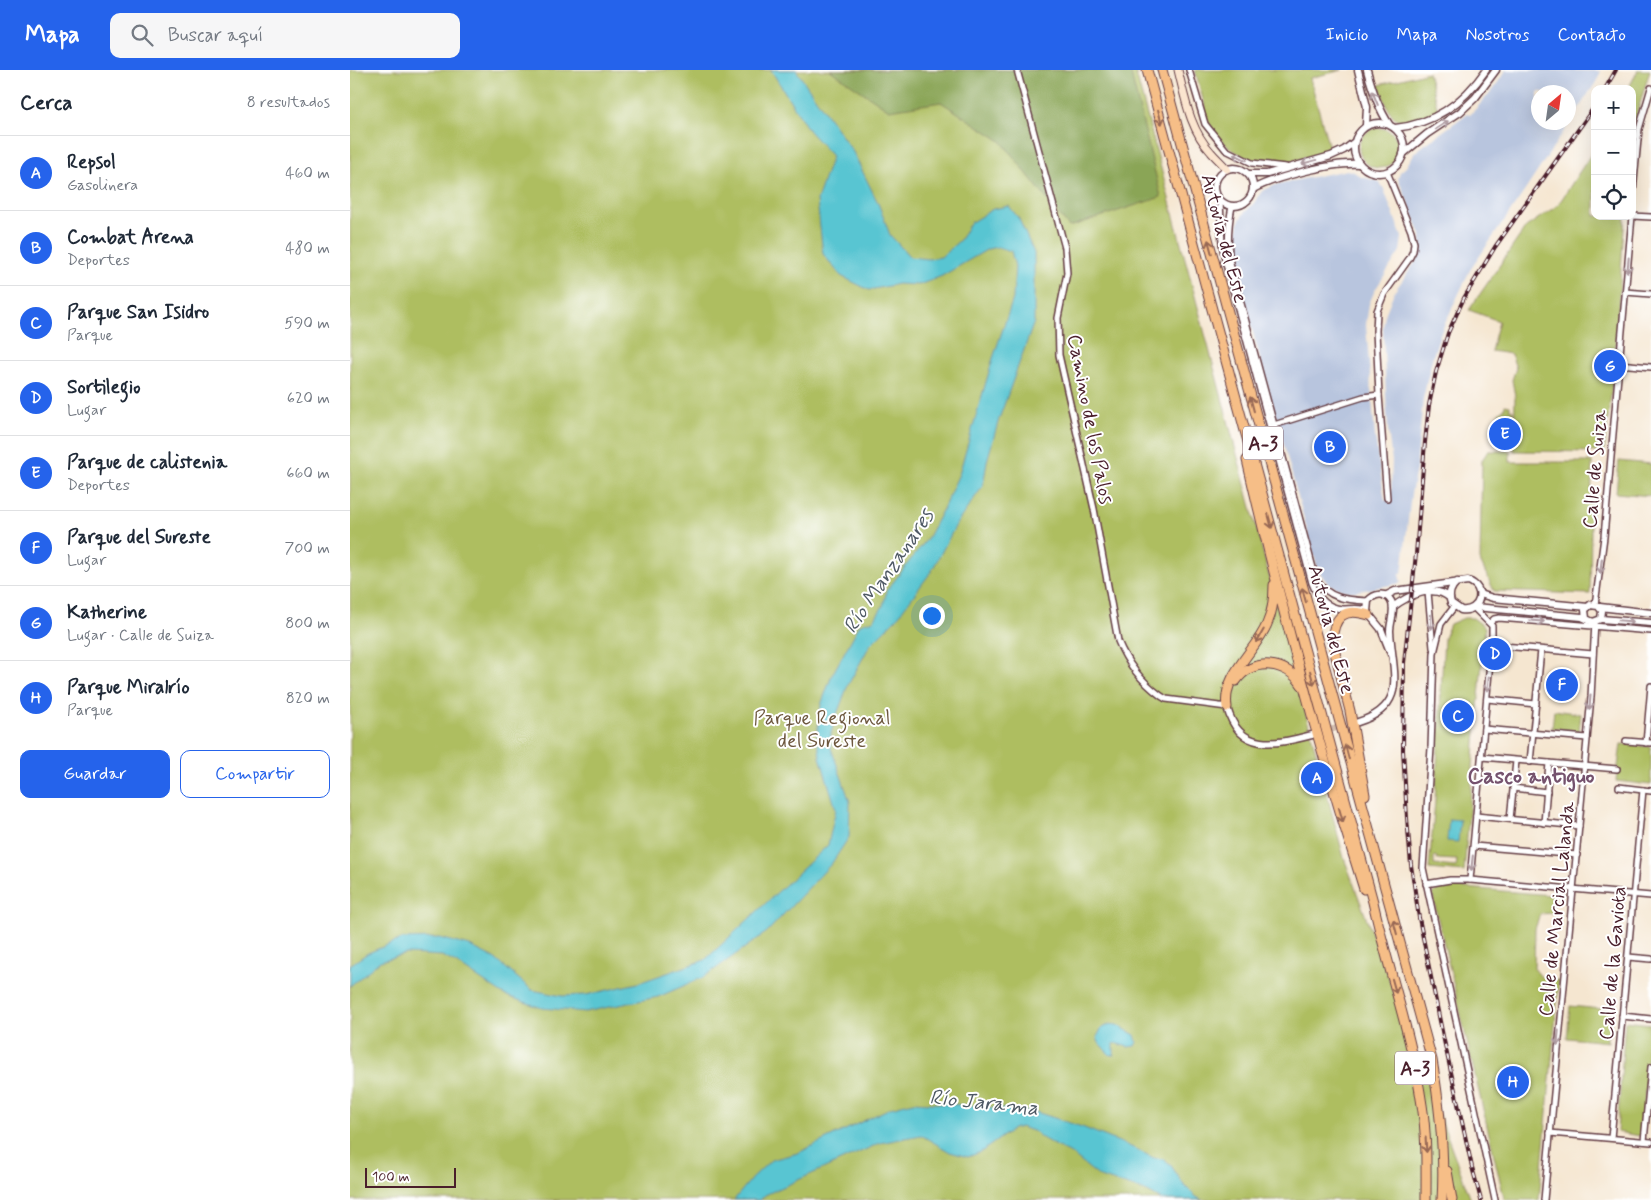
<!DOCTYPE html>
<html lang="es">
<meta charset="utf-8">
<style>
body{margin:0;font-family:Mynerve,sans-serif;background:#f6f6f7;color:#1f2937}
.controls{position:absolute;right:15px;top:15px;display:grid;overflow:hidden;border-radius:10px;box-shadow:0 5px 20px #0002}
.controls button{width:45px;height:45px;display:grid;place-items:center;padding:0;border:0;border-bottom:1px solid #e0e1e3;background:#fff;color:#1f2937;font:25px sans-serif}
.compass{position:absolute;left:1181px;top:15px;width:45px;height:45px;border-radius:50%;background:#fff;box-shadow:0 5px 20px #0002;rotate:29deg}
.scale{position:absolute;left:15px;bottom:12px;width:91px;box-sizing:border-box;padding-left:5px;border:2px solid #4a1f2b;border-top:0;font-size:14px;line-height:18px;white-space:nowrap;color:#4a1f2b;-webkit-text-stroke:4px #fff;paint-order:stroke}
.you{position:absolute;left:581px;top:545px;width:18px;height:18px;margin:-12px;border:4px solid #fff;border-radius:50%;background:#1a73e8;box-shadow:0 0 0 8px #1a73e833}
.badge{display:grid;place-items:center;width:32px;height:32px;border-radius:50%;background:#2563eb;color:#fff;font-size:16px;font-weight:700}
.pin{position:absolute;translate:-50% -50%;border:2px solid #fff;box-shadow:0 1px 5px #0006}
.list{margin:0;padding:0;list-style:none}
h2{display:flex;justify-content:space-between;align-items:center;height:65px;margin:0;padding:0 20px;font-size:21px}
h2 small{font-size:16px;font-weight:400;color:#747a83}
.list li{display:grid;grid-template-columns:32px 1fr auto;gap:15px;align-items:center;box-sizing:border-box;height:75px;padding:0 20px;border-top:1px solid #e0e1e3}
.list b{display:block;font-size:19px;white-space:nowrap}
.list p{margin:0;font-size:16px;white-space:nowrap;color:#747a83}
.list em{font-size:16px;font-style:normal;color:#747a83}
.actions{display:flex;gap:10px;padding:15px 20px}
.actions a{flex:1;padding:11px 0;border:1px solid #2563eb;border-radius:10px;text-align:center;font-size:18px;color:#2563eb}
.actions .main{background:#2563eb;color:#fff}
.icon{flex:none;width:28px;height:28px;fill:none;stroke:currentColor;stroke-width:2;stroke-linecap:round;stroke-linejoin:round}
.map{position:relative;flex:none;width:1301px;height:1130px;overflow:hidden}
header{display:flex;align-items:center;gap:30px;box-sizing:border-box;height:70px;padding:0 25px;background:#2563eb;color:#fff}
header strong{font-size:24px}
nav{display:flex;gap:28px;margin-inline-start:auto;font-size:18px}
.search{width:350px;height:45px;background:#f6f6f7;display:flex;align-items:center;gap:12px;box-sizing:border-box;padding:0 18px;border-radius:10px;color:#747a83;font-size:19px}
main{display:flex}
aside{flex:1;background:#fff}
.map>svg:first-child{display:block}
</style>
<header>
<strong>Mapa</strong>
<div class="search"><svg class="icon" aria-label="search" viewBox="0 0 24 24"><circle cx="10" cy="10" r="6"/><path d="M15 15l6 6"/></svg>Buscar aquí</div>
<nav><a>Inicio</a><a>Mapa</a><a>Nosotros</a><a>Contacto</a></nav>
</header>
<main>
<aside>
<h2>Cerca<small>8 resultados</small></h2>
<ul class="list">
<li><span class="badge">A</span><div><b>Repsol</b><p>Gasolinera</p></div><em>460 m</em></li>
<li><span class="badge">B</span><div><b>Combat Arena</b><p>Deportes</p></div><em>480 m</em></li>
<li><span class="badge">C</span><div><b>Parque San Isidro</b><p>Parque</p></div><em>590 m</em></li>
<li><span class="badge">D</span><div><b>Sortilegio</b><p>Lugar</p></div><em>620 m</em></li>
<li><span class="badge">E</span><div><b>Parque de calistenia</b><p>Deportes</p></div><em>660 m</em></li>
<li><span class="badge">F</span><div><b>Parque del Sureste</b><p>Lugar</p></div><em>700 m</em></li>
<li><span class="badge">G</span><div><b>Katherine</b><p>Lugar · Calle de Suiza</p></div><em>800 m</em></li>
<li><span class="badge">H</span><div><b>Parque Miralrío</b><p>Parque</p></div><em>820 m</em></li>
</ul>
<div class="actions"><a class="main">Guardar</a><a>Compartir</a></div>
</aside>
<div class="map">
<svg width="1301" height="1130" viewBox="0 0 1301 1130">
<rect width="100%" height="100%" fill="#fff"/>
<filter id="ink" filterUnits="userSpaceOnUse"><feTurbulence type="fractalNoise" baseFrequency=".02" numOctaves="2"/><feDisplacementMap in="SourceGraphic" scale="10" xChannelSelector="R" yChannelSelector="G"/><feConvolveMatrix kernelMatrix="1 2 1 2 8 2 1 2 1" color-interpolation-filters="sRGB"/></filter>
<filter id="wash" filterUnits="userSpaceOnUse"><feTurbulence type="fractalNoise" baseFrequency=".0096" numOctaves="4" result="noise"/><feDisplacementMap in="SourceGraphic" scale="20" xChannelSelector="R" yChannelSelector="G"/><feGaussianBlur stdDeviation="1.12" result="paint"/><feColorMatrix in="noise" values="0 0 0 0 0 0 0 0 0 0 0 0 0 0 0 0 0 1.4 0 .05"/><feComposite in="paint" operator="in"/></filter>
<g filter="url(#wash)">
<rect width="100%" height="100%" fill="#f5e6d0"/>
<path fill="#b8c5de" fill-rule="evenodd" d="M1156 0 1251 1 1246 12 1176 119 1120 200 1090 264 1082 289 1073 329 1066 399 1061 424 1052 503 1049 504 1051 513 1014 520 999 522 992 520 978 514 968 500 884 193 889 151 894 143 904 133 912 121 928 114 997 100 1004 102 1011 107 1028 111 1033 117 1052 167 1050 181 1025 220 1019 234 1016 255 1025 367 1035 431 1041 427 1042 391 1038 360 1036 326 1033 258 1035 245 1044 222 1067 190 1071 180V165L1048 108 1050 102 1056 97 1065 82 1118 43 1120 45 1143 20ZM1188 22H1218V52H1188Z"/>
<g fill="#aebe61" stroke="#7c6e46" fill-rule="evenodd">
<path d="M0 0H785L994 788 1121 1130H0Z"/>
<path d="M845 0H992L960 8 980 81C967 84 953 89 939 92 912 98 881 85 864 62 859 55 856 46 853 38L855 37Z"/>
<path d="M1288 0H1300L1282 60V19H1278Z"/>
<path d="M1078 2 1088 40C1048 58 1043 57 1029 15Z"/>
<circle cx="1029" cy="78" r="20"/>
<path d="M1245 78V146H1275L1263 307 1254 382 1164 381 1165 326 1162 310 1166 298 1161 284 1141 281 1149 251 1119 240 1176 157 1208 135Z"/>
<path d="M1155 335 1160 336V340H1163L1162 369H1147C1147 358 1143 345 1154 339Z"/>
<path d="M1138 381H1160V392H1242L1240 524 1144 521 1130 491 1132 390Z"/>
<path d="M1269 391 1301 394V426L1266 423Z"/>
<path d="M1114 548H1123L1135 557 1114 802 1079 799 1085 731 1094 568 1100 554ZM1084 786 1087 787V789L1107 790 1106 797 1084 795Z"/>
<path d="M1204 640 1231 644 1229 661 1202 658Z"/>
<path d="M1271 674 1301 677V715L1266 711Z"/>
<path d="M1104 817 1201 825 1203 843 1190 844 1185 859 1184 898 1191 907 1209 911 1189 1130H1154V1128L1084 832 1085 829 1082 825 1088 819Z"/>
<path d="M1220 936 1262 940 1260 965H1257V971L1259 972 1217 968Z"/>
<path d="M1275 951 1300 954 1292 1064 1290 1066 1267 1062Z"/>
</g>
<path fill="#8aa557" stroke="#6a6241" d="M480 0H780L811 127 719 157 651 71 591 32 539 40Z"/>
<g fill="#59c5d2" stroke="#52727e">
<path d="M421 0H446L503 82 528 133 540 165 560 187 579 189 591 187 610 170 620 153 643 139 659 136 669 149 684 183V252L649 349 637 391 633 416 607 453 581 502 546 549 520 575 498 615 487 644 481 663V678L500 732 499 767 482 793 417 862 354 907 308 927 235 942 192 938 154 925 106 893 92 886 76 885 56 884 30 891 0 916V895L18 883 52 869 90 868 120 876 144 888 182 920 212 926 236 925 288 913 355 890 478 775 486 739 470 687 467 665 471 635 482 605 510 554 524 550 533 536 537 520 577 469 593 439 609 404 643 288 663 229 665 196 661 181 647 177 638 179 592 206 569 215 548 214 519 220 491 206 473 184 467 130 482 86 459 61Z"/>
<path d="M1099 749 1110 750 1108 772 1097 771Z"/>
<path d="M760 954 767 955 785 965 787 972 785 976 778 977 765 973 764 974V985H760L749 973 747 967 751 959Z"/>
<path d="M563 1032 614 1035 686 1042 732 1057 779 1076 804 1088 814 1089 820 1094 833 1114 845 1126 852 1130H812L798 1122 750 1107 721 1084 692 1068 685 1062 671 1057 663 1059 631 1082 618 1087 600 1082 571 1065 530 1073 415 1125 410 1130H384L402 1108 421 1090 448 1083 540 1038Z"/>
</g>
</g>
<g filter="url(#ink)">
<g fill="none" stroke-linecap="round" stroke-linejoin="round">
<path stroke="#d3beaf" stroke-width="6" stroke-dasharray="6 3" stroke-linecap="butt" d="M964 664 1005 653"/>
<defs>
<g id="minor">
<path d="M667 0 715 178 717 203 708 248 709 285 744 439 768 571C777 593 792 612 811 626L816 629 877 637"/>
<path d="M839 0 855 54 876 80 902 93 936 97"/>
<path d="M1037 102 1061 161 1064 173 1063 181 1059 189 1034 224 1027 241 1026 261 1029 325 1037 428"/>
<path d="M870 131 872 174 876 194 962 513C967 526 976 538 992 539 999 539 1005 538 1013 539"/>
<path d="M1282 132 1289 59 1301 18"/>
<path d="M882 136C878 156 877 173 880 193L966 509C978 529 997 530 1018 531"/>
<path d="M1282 146 1301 147"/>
<path d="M1275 222 1301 224"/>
<path d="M1269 294 1301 297"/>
<path d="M924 355 1013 327 1029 325"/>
<path d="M1078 522 1083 578"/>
<path d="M1245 535 1254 467 1282 146"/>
<path d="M1104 537 1091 554 1084 583 1081 678 1073 798 1145 1130"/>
<path d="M1140 553 1144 549 1149 548 1301 561"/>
<path d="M1142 575 1243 584"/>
<path d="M1137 629 1186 634"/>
<path d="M1134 659 1237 668"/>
<path d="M1276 671 1301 673"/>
<path d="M1296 673 1301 616"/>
<path d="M1132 687 1267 699"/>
<path d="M1180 692 1191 580"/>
<path d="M1269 717 1301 721"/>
<path d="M1163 718 1197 722"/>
<path d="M1126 746 1229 756"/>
<path d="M1160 749 1166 691"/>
<path d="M1194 753 1199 693"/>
<path d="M1124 776 1227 785"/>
<path d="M1120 810 1142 570V556L1124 538"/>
<path d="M1076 814 1100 810H1120L1301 826"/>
<path d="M1278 887 1301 889"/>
<path d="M1272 946 1301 949"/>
<path d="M1200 1063 1301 1072"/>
<path d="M1261 1068 1293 720"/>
<path d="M1294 1071 1301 997"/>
<path d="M1194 1130 1241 627 1245 552"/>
</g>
<g id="tertiary">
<path d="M1008 0 1017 37 1016 55"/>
<path d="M1017 0C1022 19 1028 38 1039 54"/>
<circle cx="1029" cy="78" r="25"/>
<path d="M1045 58C1085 54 1114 32 1136 0"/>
<path d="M1053 84 1077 64 1110 42 1125 28 1146 0"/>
<circle cx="884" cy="117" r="19"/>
<path d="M898 104H917L981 86 994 80 1003 73"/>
<path d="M903 119C925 107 984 92 1009 94"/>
<path d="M1130 524 1143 528 1238 537"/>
<path d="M1035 526 1045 521 1118 511C1137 517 1131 543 1111 540L1101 533C1098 525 1100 518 1107 512"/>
<path d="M1043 537C1057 526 1084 513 1100 528"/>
<path d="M1125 537 1232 547 1243 552 1251 549 1252 541 1248 536 1240 535 1235 540 1236 548"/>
<path d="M1250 537 1301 543"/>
<path d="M1251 549 1301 553"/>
<path d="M877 637C889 684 927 674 962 665"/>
<path d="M1008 652C1059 636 1042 602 1040 561 1040 552 1046 539 1041 531 1035 521 1024 524 1018 531L1017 542 1031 559 1041 584"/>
</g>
<path id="secondary" d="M828 0C835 28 840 60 861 82 866 88 872 93 877 99"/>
<g id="motorway">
<path d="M797 0 1023 832C1038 900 1062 966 1072 1035 1077 1066 1076 1099 1076 1130"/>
<path d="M812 0 1082 990C1090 1037 1095 1082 1092 1130"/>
<path d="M897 390C930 534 969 678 1014 819"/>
<path d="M886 611C903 587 937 591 952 615"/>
<path d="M877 637C872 605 906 581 917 554 923 541 924 529 924 515"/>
<path d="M1015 725 1000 641 982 571C984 546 994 537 1019 545"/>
<path d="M1097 1101 1102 1130"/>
</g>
</defs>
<use href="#minor" stroke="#643d44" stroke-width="8"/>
<use href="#tertiary" stroke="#643d44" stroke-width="9"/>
<use href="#secondary" stroke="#643d44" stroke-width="9"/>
<use href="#motorway" stroke="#643d44" stroke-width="11"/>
<use href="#minor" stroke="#fff" stroke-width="5"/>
<use href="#tertiary" stroke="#fff" stroke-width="6"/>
<use href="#secondary" stroke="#fbe5cf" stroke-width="7"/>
<use href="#motorway" stroke="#f6be87" stroke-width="9"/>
<defs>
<g id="rail">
<path d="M1255 19 1266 0"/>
<path d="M1131 1130 1122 1097 1093 966 1069 848 1061 795 1057 748 1053 680 1054 593 1066 484 1075 372 1079 335 1086 302 1098 263 1114 228 1145 177 1245 36"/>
</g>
</defs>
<use href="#rail" stroke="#4a1f2b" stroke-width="4"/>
<use href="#rail" stroke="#fff" stroke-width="2" stroke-dasharray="5.5" stroke-linecap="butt"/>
</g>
<defs><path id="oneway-shaft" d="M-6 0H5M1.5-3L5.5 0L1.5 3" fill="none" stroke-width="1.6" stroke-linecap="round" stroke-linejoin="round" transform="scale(1.25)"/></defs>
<g stroke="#ae9aa0">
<use href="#oneway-shaft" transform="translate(1025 28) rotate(-112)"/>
<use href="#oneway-shaft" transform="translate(1092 55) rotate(-33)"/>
<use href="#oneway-shaft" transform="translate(890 87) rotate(-154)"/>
<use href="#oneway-shaft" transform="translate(959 92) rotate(165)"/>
<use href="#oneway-shaft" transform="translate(1278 195) rotate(95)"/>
<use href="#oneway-shaft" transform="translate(1251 496) rotate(96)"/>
<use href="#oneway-shaft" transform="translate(1187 551) rotate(4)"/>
<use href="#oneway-shaft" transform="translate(1276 551) rotate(5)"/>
<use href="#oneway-shaft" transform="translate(1081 552) rotate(88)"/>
<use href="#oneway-shaft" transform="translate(1138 614) rotate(95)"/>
<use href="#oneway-shaft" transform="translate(1240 632) rotate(95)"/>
<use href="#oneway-shaft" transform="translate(1122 793) rotate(96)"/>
<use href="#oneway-shaft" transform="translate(1208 968) rotate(95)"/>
</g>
<g stroke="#976754">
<use href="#oneway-shaft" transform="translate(810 47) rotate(75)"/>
<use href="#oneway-shaft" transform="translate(860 177) rotate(-105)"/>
<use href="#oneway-shaft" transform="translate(902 334) rotate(-105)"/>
<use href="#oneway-shaft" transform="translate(920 451) rotate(75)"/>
<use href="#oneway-shaft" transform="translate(954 525) rotate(-105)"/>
<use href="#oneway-shaft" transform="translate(910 566) rotate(120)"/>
<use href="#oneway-shaft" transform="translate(962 608) rotate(75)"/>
<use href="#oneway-shaft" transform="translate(997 682) rotate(-105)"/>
<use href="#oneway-shaft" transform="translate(991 745) rotate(74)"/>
<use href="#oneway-shaft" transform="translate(1045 857) rotate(-105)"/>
<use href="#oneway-shaft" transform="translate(1044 916) rotate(74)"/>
<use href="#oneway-shaft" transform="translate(1076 1075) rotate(87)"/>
</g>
</g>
<g text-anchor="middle" stroke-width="4" stroke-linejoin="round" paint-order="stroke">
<g fill="#fff" stroke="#80626b" stroke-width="1">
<rect x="893" y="356.5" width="40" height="33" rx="4"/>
<rect x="1045" y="981.5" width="40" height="33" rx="4"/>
</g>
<g font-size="19" font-weight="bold" fill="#4a1f2b">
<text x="913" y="380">A-3</text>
<text x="1065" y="1005">A-3</text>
</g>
<g font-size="20" fill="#4a1f2b" stroke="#fff">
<text transform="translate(875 168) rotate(75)" y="7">Autovía del Este</text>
<text transform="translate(741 349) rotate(79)" y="7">Camino de los Palos</text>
<text transform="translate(1244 399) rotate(-85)" y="7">Calle de Suiza</text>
<text transform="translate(982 559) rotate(75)" y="7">Autovía del Este</text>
<text transform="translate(1206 839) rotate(-84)" y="7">Calle de Marcial Lalanda</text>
<text transform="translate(1262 893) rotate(-85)" y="7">Calle de la Gaviota</text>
</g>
<g font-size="20" fill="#6d573e" stroke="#fff">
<text x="472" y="654">Parque Regional<tspan x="472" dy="23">del Sureste</tspan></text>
</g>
<g font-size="21" font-style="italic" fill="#4f5965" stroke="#fff">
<text transform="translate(538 501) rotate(-56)" y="7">Río Manzanares</text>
<text transform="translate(634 1032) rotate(6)" y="7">Río Jarama</text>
</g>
<g font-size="22" font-weight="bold" fill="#75526e" stroke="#fff">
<text x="1181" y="713">Casco antiguo</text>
</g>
</g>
</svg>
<div class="controls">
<button>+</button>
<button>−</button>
<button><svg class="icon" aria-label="locate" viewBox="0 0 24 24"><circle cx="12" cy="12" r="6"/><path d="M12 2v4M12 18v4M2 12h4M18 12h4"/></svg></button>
</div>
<svg class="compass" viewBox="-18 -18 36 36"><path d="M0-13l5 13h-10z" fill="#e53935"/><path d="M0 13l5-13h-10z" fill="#747a83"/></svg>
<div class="scale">100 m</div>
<div class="you"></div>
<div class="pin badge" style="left:967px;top:708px">A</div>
<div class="pin badge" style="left:980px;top:377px">B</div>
<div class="pin badge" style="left:1108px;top:646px">C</div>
<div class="pin badge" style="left:1145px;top:584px">D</div>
<div class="pin badge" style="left:1155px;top:364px">E</div>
<div class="pin badge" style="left:1212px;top:615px">F</div>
<div class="pin badge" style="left:1260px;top:296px">G</div>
<div class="pin badge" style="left:1163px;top:1012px">H</div>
</div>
</main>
